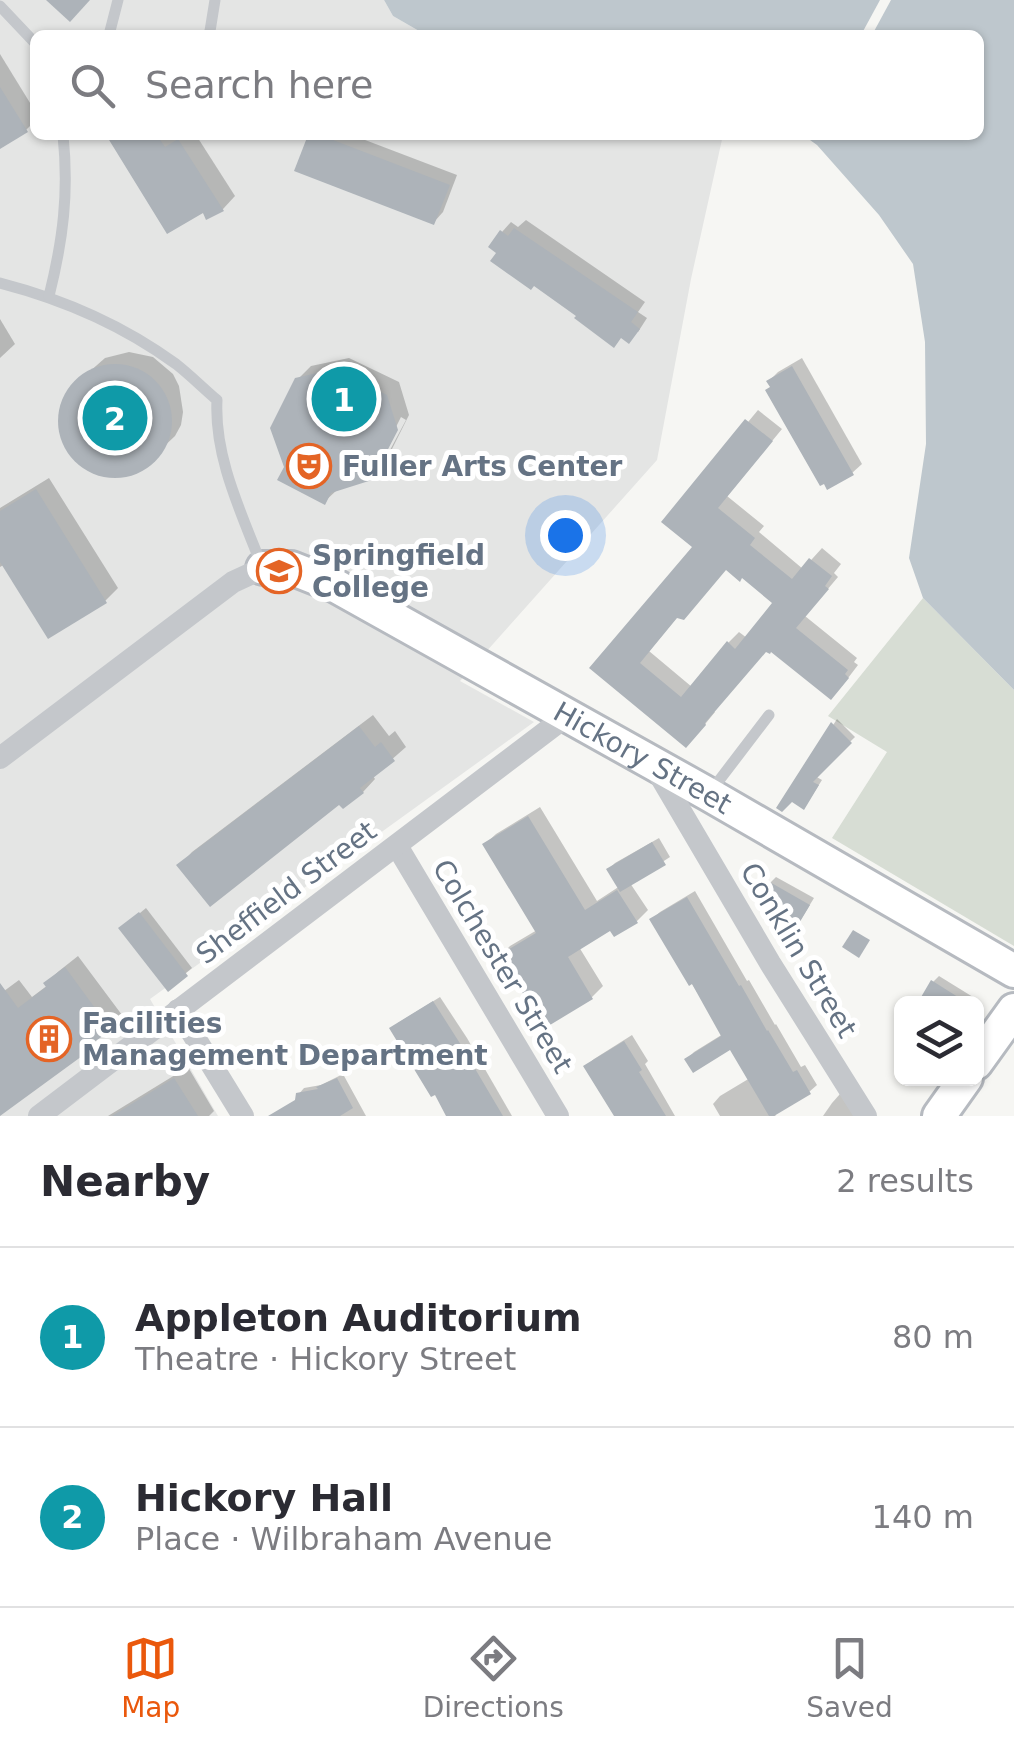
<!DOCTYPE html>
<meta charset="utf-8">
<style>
body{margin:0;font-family:"DejaVu Sans",sans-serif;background:#f2f2f3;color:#2b2b33}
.controls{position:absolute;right:30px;bottom:30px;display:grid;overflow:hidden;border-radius:15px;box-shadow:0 2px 8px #0004}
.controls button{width:90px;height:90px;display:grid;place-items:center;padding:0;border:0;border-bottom:2px solid #e1e1e2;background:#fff;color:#2b2b33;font:50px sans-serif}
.you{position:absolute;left:565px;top:535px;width:35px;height:35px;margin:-25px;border:8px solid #fff;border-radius:50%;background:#1a73e8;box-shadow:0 0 0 15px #1a73e833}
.badge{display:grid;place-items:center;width:65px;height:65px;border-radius:50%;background:#ea580c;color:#fff;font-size:32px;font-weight:700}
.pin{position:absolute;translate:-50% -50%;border:5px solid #fff;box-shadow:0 2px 10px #0006}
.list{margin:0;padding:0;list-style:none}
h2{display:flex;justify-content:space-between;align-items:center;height:130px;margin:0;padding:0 40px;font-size:42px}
h2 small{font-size:32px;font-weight:400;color:#7c7c81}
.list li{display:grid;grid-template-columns:65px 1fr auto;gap:30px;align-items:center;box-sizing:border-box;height:180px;padding:0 40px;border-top:2px solid #e1e1e2}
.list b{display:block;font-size:38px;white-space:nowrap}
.list p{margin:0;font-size:32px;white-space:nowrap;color:#7c7c81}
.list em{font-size:32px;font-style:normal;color:#7c7c81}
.icon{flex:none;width:55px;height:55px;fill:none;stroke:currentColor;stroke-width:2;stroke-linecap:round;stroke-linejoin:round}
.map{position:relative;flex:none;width:1014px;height:1116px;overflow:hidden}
.search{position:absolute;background:#fff;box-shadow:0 2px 8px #0004;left:30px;right:30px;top:30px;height:110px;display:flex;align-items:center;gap:25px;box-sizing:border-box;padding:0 35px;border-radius:15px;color:#7c7c81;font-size:38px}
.sheet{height:490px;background:#fff}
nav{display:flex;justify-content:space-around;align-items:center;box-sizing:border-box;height:140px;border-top:2px solid #e1e1e2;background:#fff;font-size:28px;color:#7c7c81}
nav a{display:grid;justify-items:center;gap:5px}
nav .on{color:#ea580c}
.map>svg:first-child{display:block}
</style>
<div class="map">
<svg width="1014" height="1116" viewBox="0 0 1014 1116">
<rect width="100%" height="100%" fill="#f6f6f3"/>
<path fill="#e4e5e4" d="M0 0H384L393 16 426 35H35V135H723L691 279 657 460 460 681 534 722 150 999 218 1116H0Z"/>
<path fill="#d7ddd4" d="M923 598 1014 690V946L832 838 887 752 828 716Z"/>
<path fill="#bec7cd" d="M384 0H1014V690L923 598 909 558 926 444 925 342 913 264 879 215 817 145 803 135H979V35H426L393 16Z"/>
<path fill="#f6f6f3" d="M880 0H891L872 35H861Z"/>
<g fill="#0003" fill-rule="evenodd">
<path d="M0 54 35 111V121L26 130 0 146Z"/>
<path d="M109 135H196L235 196 223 209 208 217Z"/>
<path d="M311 135H352L457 175 443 212 434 222Z"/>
<path d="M526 220 645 302 638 312 647 318 638 332 580 315 500 252 502 232 511 222 518 227Z"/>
<path d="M0 319 15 344 0 358Z"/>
<path d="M129 352 153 357 173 374 179 386 183 412 181 425 175 436 141 468 116 475 95 473 78 461 69 450 63 437 61 424 66 398 72 387 105 358Z"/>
<path d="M349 358 399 382 409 415 384 465 381 467 406 420 401 417 374 471H377L370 478 337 490 324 502 286 467 298 379 311 366Z"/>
<path d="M802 358 862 464 852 473 769 381 778 372Z"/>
<path d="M758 410 782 429 727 496 764 526 759 532 803 569 822 548 841 564 834 573 838 577 805 616 857 658 854 662 858 665 842 686 771 649H767L713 711 715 712 697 734 593 668 696 547 665 522ZM726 568 742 575 776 603 747 638 739 632 728 643 692 687 649 651 678 616Z"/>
<path d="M49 478 118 588 105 601 5 564 0 567V508Z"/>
<path d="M373 715 389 736 395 731 406 747 373 776 375 779 363 792 180 865 192 852Z"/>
<path d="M837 719 855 737 815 776 822 780 808 802 792 799 780 807Z"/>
<path d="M540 807 597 901 620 886 609 869 615 863 659 838 670 857 630 883 648 910 637 921 615 934 611 928 579 947 603 986 592 997 520 983 499 957 510 946 537 930 485 844 496 834Z"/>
<path d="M776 877 814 898 800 921 770 883Z"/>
<path d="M695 891 747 981 749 980 775 1025 776 1024 801 1067 805 1065 817 1085 809 1092 773 1113 776 1116H720L713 1104 720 1096 750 1078 731 1047 687 1059 694 1052 723 1034 652 919 660 912Z"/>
<path d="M146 908 192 968 168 988 128 923Z"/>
<path d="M78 956 122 1015 87 1049 0 1113V994L19 980 32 997 48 985 46 983 59 971Z"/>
<path d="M939 976 973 997 969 1004H922L933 982Z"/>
<path d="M440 997 467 1038 512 1116H450L398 1023Z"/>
<path d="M632 1035 648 1061 645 1064 675 1116H617L586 1066 594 1059Z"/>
<path d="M188 1067 214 1111 209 1116H108Z"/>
<path d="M343 1074 366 1116H287L298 1095 304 1088 321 1085Z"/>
<path d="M840 1094 854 1116H823L832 1103Z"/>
</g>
<g fill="#adb3b9" fill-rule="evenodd">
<path d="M46 0H90L70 22Z"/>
<path d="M0 87 28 132 0 149Z"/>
<path d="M106 135H157L165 147 178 139 224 211 206 220 203 213 167 234Z"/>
<path d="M308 135H320L450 185 434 225 294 171Z"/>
<path d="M514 228 638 312 631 322 640 329 629 344 621 338 614 348 574 318 576 316 534 286 531 290 490 261 496 253 488 247 500 230 508 236Z"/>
<circle cx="115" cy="421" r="57"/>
<path d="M792 366 854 475 827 490 824 484 820 486 765 390 770 387 766 381Z"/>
<path d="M335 369 387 395 398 430 372 480 331 493 325 505 277 480 284 467 270 428 295 378Z"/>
<path d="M745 419 773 441 718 508 755 538 750 545 792 579 809 558 832 576 825 586 829 589 796 628 848 670 845 674 849 678 831 700 771 652 770 654 766 652 705 723 706 725 686 748 589 668 692 547 661 522ZM726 570 740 582 742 578 772 603 735 649 727 641 681 697 640 663 677 618 684 620Z"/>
<path d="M36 489 107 603 48 639 0 562V511Z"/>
<path d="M831 722 852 743 813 782 819 785 804 810 792 802 782 812 776 808Z"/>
<path d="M359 726 375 747 381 742 395 761 360 788 364 793 343 809 339 805 210 907 176 865Z"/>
<path d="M528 816 585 910 617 890 638 923 614 937 610 931 568 957 593 999 550 1025 545 1017 539 1021 519 987 515 989 496 957 536 933 482 844Z"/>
<path d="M652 842 666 865 620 892 606 869Z"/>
<path d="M768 881 810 905 795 930 762 910 765 905 756 900Z"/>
<path d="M687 897 739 986 741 985 767 1031 768 1030 793 1072 797 1070 811 1094 774 1116H769L730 1050 693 1073 684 1059 721 1036 692 984 689 986 649 919Z"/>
<path d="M139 912 188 976 168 992 118 928Z"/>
<path d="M853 930 870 940 859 958 842 947Z"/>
<path d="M65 967 111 1030 86 1048 89 1051 0 1116V983L18 1008 46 987 43 983Z"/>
<path d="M931 980 969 1004H917Z"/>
<path d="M433 1001 461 1045 503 1116H446L435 1095 431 1097 389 1028Z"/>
<path d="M624 1041 642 1070 639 1072 666 1116H614L583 1066Z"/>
<path d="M174 1078 198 1116H112Z"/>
<path d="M337 1078 353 1108 340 1116H268L295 1100 296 1093 318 1089 316 1087Z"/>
</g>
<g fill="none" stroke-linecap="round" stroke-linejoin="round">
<defs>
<g id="secondary">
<path id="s1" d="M263 568H291L334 585 708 794 1014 971"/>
<path d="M976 1063 1014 1010"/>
<path d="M939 1116 966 1078"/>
</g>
</defs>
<use href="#secondary" stroke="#b6bac0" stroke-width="38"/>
<g stroke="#c4c7cb" stroke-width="11">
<path d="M0 6 35 43"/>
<path d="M109 35 118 0"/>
<path d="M208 35 210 31 215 0"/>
<path d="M0 283C62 299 124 326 176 364 190 375 203 388 217 400 214 457 241 512 261 564"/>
<path d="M49 296C63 240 69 193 63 135"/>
<path d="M711 791 769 715"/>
</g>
<g stroke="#c4c7cb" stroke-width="22">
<path d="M0 758 233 582 263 568"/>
<path d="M653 764 770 963 866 1116"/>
<path d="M397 846 558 1116"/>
<path d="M178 1010 243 1116"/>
<path d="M39 1116 568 715"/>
</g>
<use href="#secondary" stroke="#fff" stroke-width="32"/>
</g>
<defs>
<symbol id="theatre-ring" viewBox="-11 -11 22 22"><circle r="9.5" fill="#fff" stroke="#e46425" stroke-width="1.5"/><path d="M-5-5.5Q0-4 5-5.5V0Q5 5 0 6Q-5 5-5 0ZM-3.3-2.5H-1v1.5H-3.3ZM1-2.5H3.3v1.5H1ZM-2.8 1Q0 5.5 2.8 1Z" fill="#e46425"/></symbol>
<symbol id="university-ring" viewBox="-11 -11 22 22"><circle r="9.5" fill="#fff" stroke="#e46425" stroke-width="1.5"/><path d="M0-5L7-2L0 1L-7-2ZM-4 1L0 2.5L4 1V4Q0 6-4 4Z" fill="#e46425"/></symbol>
<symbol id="building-ring" viewBox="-11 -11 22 22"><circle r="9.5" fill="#fff" stroke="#e46425" stroke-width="1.5"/><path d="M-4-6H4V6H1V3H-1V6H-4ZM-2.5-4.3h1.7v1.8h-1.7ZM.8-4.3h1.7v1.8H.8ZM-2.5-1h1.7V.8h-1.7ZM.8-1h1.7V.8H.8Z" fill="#e46425"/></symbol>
</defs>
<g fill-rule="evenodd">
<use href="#theatre-ring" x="284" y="441" width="50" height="50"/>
<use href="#university-ring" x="254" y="546" width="50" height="50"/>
<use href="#building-ring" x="24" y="1014" width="50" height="50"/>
</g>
<g text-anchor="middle" stroke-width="10" stroke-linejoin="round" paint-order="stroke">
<g font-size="28" font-weight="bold" fill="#657384" stroke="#fff" text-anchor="start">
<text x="342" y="476">Fuller Arts Center</text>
<text x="312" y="565">Springfield<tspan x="312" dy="32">College</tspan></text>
<text x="82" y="1033">Facilities<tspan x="82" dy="32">Management Department</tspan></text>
</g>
<g font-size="28" fill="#657384" stroke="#fff">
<text dy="10" stroke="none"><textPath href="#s1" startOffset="428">Hickory Street</textPath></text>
<text transform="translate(286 892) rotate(-37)" y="10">Sheffield Street</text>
<text transform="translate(799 950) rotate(59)" y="10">Conklin Street</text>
<text transform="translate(503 966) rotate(59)" y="10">Colchester Street</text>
</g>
</g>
</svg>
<div class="controls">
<button><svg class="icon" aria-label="layers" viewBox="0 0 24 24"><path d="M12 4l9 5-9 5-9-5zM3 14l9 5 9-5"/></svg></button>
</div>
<div class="you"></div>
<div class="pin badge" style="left:344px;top:399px;background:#0f9aa8">1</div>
<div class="pin badge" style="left:115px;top:418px;background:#0f9aa8">2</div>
<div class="search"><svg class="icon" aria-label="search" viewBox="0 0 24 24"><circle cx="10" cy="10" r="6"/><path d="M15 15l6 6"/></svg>Search here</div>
</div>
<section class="sheet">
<h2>Nearby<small>2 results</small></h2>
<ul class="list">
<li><span class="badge" style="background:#0f9aa8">1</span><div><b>Appleton Auditorium</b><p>Theatre · Hickory Street</p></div><em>80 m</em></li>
<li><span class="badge" style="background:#0f9aa8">2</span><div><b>Hickory Hall</b><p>Place · Wilbraham Avenue</p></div><em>140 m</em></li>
</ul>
</section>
<nav>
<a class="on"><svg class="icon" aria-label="map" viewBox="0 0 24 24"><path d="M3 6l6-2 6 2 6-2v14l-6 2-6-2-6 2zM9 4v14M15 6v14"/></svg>Map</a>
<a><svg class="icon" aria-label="directions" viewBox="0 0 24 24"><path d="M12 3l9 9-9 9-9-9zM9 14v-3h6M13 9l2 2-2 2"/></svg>Directions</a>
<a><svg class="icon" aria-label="saved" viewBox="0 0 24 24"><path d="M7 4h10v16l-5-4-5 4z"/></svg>Saved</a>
</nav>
